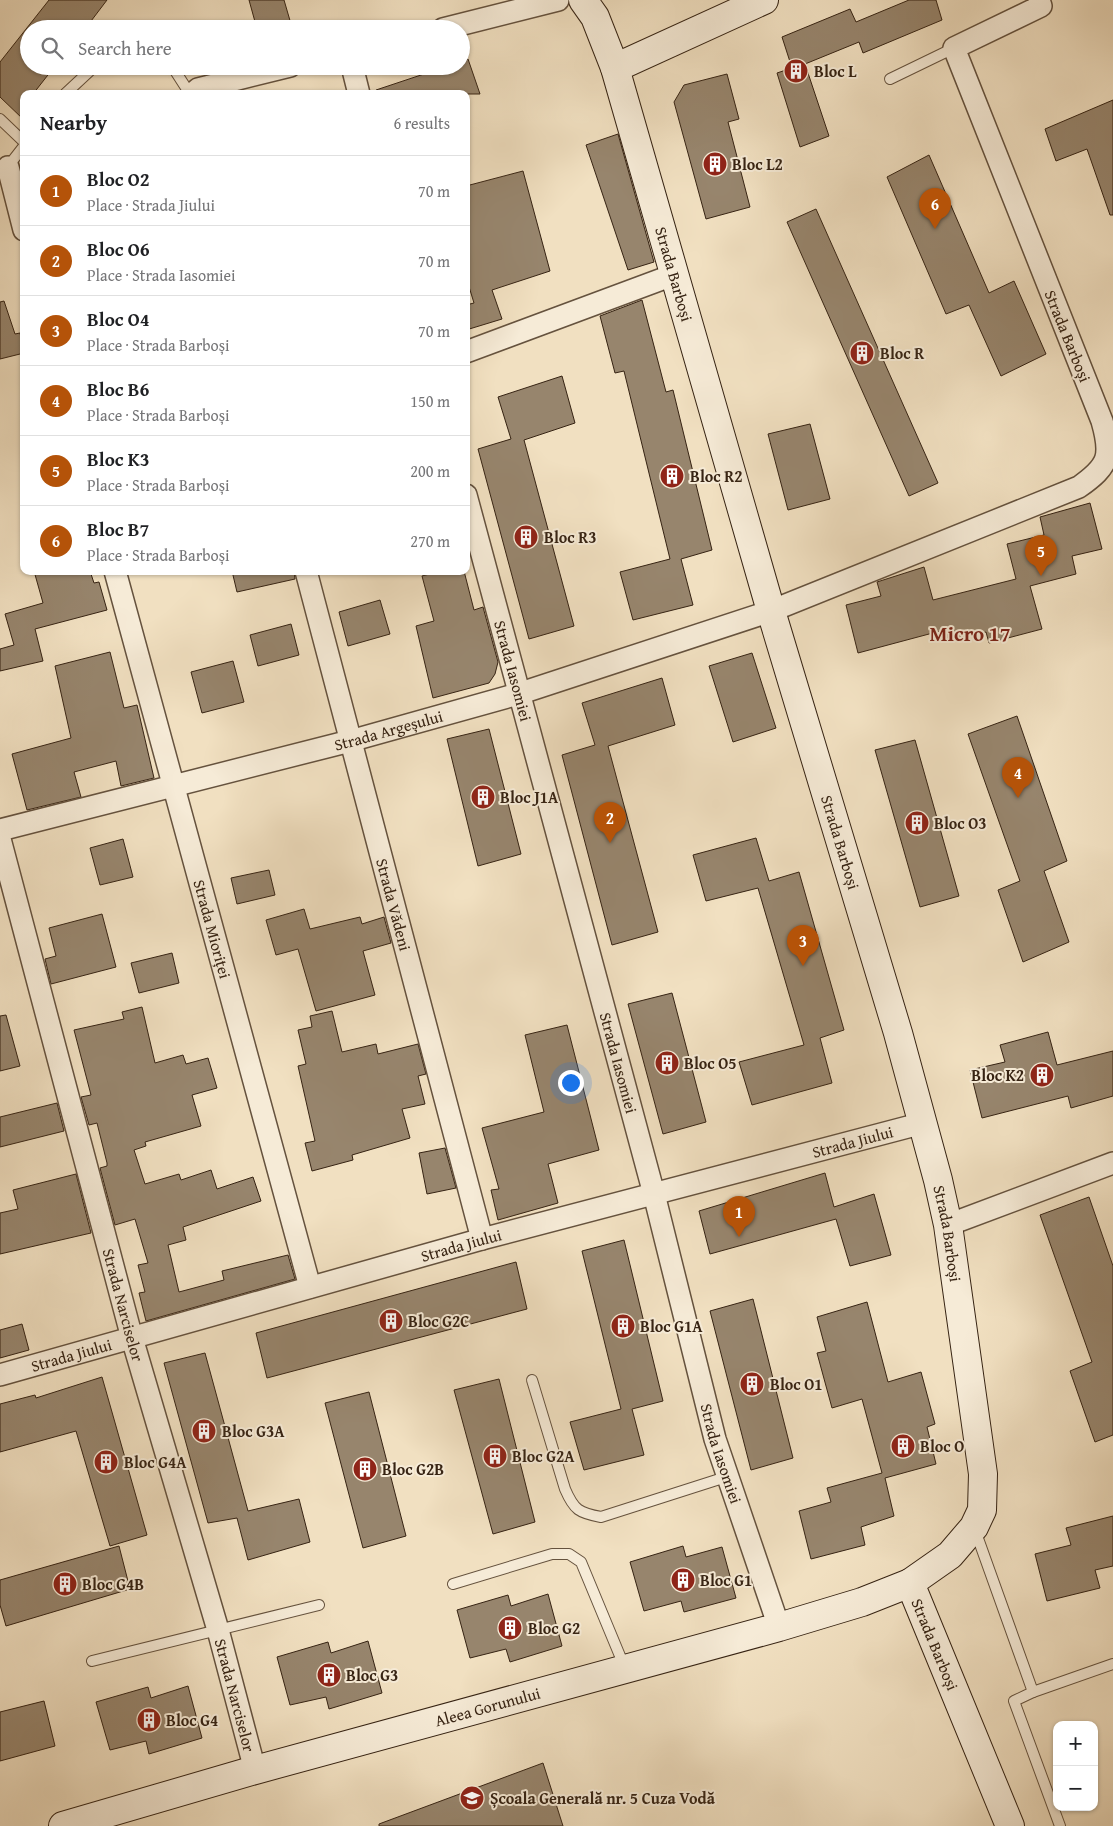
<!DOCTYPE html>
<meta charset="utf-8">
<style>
body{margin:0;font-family:"Gentium Book Plus",serif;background:#f2f2f2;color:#202124}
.controls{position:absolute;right:15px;bottom:15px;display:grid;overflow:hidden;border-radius:10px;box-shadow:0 1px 4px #0004}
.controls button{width:45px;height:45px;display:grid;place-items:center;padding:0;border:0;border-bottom:1px solid #e0e0e0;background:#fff;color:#202124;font:25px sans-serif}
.you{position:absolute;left:570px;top:1082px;width:18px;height:18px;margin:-12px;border:4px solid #fff;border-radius:50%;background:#1a73e8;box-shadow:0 0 0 8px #1a73e833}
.badge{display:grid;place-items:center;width:32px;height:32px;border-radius:50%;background:#b45309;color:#fff;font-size:16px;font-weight:700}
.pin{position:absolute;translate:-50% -41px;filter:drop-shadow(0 1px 2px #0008)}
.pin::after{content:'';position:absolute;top:26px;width:18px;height:15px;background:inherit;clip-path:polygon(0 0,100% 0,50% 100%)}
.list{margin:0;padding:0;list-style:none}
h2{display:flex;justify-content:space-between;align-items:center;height:65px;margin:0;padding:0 20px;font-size:21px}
h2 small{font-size:16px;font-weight:400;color:#757577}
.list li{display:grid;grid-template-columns:32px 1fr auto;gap:15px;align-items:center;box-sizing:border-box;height:70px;padding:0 20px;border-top:1px solid #e0e0e0}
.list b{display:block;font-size:19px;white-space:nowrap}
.list p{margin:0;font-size:16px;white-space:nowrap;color:#757577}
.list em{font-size:16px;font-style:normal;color:#757577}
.icon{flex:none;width:28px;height:28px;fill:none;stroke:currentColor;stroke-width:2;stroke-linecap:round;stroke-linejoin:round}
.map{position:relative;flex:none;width:1113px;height:1826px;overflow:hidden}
.search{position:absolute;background:#fff;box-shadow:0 1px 4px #0004;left:20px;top:20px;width:450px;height:55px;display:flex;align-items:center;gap:12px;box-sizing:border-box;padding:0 18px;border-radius:28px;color:#757577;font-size:19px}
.panel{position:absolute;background:#fff;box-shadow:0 1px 4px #0004;left:20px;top:90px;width:450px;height:485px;border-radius:10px}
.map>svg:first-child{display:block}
</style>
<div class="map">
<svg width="1113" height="1826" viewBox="0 0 1113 1826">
<rect width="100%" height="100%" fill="#f1e0c1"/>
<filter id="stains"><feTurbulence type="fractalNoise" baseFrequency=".004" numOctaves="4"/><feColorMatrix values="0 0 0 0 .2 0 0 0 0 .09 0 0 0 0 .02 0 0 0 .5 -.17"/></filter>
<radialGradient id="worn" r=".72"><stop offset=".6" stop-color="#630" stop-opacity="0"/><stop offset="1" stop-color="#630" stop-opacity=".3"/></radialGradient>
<g fill="#97856d" stroke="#362313">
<path d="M49 0H107L85 29H29V66H55L33 94H24V120L0 97V62Z"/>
<path d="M249 0H284L291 24 274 29H257Z"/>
<path d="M909 0H936L942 20 863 53 859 42 805 64 829 136 800 147 777 73 792 68 782 37 850 9 856 22Z"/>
<path d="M468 59 480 94H377L376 90 448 66H461V62Z"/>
<path d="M727 74 739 119 728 122 750 207 706 219 674 102 684 85Z"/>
<path d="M1113 100V215H1110L1087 149 1056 161 1045 129Z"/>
<path d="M618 134 654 262 628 270 586 145Z"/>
<path d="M929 155 989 293 1014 281 1046 354 1001 376 969 305 946 314 887 177Z"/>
<path d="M523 171 550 271 492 290 502 319 466 330V305L474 303 466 277V186Z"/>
<path d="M816 209 938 483 909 496 787 222Z"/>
<path d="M642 300 666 392 673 390 712 550 681 559 693 605 633 620 620 572 670 559 624 371 615 373 600 316Z"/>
<path d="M4 301 15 334 20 333 24 353 0 359V302Z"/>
<path d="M562 376 575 423 524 440 574 626 529 639 478 449 511 439 498 397Z"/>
<path d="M810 424 830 499 788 510 768 434Z"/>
<path d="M1090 503 1102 549 1072 556 1076 574 1030 586 1042 629 989 643 986 632 947 642 944 630 858 653 846 605 881 596 877 582 924 567 933 600 1016 579 1007 544 1044 535 1040 517Z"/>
<path d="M34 571H90L94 583 99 582 107 610 35 629 43 661 0 671V649L14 645 5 614 43 603Z"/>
<path d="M232 571H294L295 579 237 592Z"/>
<path d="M441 571H464L474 610 483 607 498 662 495 674 489 683 433 698 416 626 434 621 422 576Z"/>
<path d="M380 600 390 634 348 646 339 612Z"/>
<path d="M291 624 299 655 258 666 250 635Z"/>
<path d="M110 652 124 708 137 705 154 778 121 786 116 761 74 772 81 797 27 810 12 754 71 738 55 666Z"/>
<path d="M752 653 776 728 733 742 709 666Z"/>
<path d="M233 661 244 702 202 713 191 672Z"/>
<path d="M662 678 675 725 608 746 658 932 612 945 562 755 595 745 582 703Z"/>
<path d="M1017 716 1067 861 1044 871 1069 942 1023 962 998 890 1020 881 968 734Z"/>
<path d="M489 729 521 854 478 866 447 739Z"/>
<path d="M915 740 959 896 920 907 875 750Z"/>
<path d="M756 838 769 881 799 872 844 1030 820 1038 832 1083 752 1105 739 1062 804 1045 758 888 706 901 693 855Z"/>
<path d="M123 839 133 877 100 885 90 848Z"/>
<path d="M269 870 275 895 237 904 231 878Z"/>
<path d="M304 909 310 929 360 917 362 924 384 917 391 943 363 951 375 995 316 1011 298 949 276 955 266 920Z"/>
<path d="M102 914 116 967 51 984 45 959 56 956 49 928Z"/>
<path d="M172 953 179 983 139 993 131 963Z"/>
<path d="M672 993 706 1122 663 1134 628 1004Z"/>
<path d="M142 1007 155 1063 183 1055 186 1064 208 1058 217 1088 192 1095 201 1126 145 1142 146 1146 134 1150 145 1184 179 1174 181 1180 211 1170 217 1189 253 1177 261 1201 183 1227 186 1240 168 1245 179 1292 224 1280 222 1271 288 1255 295 1279 146 1321 139 1293 145 1292 138 1265 148 1263 135 1219 115 1225 100 1168 107 1166V1163L97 1123 89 1125 81 1097 91 1095 74 1030 124 1019 122 1012Z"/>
<path d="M332 1011 342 1052 376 1044 378 1054 418 1044 426 1074 418 1076 425 1104 402 1109 410 1138 352 1155 353 1160 312 1171 305 1143 315 1141 298 1066 306 1064 298 1030 312 1027 310 1016Z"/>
<path d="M6 1015 20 1066 0 1071V1016Z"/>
<path d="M567 1025 599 1150 548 1164 558 1203 498 1220 491 1190 499 1189 482 1128 544 1112 525 1035Z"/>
<path d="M1048 1032 1057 1065 1113 1051V1096L1071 1108 1068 1096 982 1118 970 1070 1005 1062 1000 1045Z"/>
<path d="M57 1103 64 1131 0 1147V1117Z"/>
<path d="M445 1148 456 1188 427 1194 419 1153Z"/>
<path d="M825 1173 834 1207 874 1194 891 1255 850 1266 836 1219 710 1254 699 1211Z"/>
<path d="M76 1174 91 1233 0 1254V1213L18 1209 13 1190Z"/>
<path d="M1089 1197 1113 1266V1435L1095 1442 1070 1371 1092 1362 1040 1215Z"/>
<path d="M624 1240 663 1401 632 1409 644 1455 584 1470 570 1422 621 1409 582 1251Z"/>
<path d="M516 1262 527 1309 267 1378 256 1333Z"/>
<path d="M753 1299 793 1458 751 1470 710 1311Z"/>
<path d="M867 1302 888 1382 921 1372 935 1424 927 1427 936 1464 885 1478 894 1516 861 1527 865 1545 811 1559 799 1511 831 1502 827 1488 882 1473 862 1399 832 1408 817 1353 826 1351 817 1317Z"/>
<path d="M22 1324 29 1350 0 1358V1330Z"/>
<path d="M205 1353 248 1511 299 1499 310 1542 248 1560 237 1518 208 1523 164 1363Z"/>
<path d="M102 1377 147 1535 110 1546 76 1431 0 1452V1404L35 1395 36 1398Z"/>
<path d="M499 1379 535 1522 493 1534 454 1390Z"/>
<path d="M369 1392 406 1536 363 1548 325 1403Z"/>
<path d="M1113 1516V1566L1095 1570 1100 1588 1047 1601 1035 1554 1071 1545 1066 1528Z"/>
<path d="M119 1546 130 1589 6 1626 0 1605V1580Z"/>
<path d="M683 1546 686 1557 722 1547 736 1598 684 1612 681 1601 644 1611 630 1562Z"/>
<path d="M548 1594 562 1646 510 1662 506 1649 470 1658 457 1610 508 1595 511 1606Z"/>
<path d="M368 1641 382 1693 329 1709 326 1697 290 1705 277 1657 328 1642 331 1653Z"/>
<path d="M188 1686 202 1738 149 1754 146 1741 110 1750 96 1702 148 1687 151 1698Z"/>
<path d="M44 1701 55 1746 0 1761V1712Z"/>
<path d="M543 1763 563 1826H379V1824Z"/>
</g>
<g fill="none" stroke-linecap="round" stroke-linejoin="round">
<defs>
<g id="lane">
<path d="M172 66 190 94"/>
<path d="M890 79 954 48"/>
<path d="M65 94 95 66"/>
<path d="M0 119 24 142"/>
<path d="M6 169 24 146"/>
<path d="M532 1380 565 1489C574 1510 579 1513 601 1517L726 1477"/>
<path d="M975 1530 1033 1692 1014 1701 1060 1826"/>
<path d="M453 1584 552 1554H569L581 1562 625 1668"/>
<path d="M92 1661 319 1605"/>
<path d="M1033 1692 1113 1664"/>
</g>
<g id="street">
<path d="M443 29 558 0"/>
<path d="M352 66 359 94"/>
<path d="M192 94 198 89 290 66"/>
<path d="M8 167 24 230"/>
<path d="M466 352 673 275"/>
<path id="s1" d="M466 495 654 1194 715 1439 779 1627"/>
<path id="s2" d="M115 571 310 1287"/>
<path id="s3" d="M306 571 482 1239"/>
<path id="s4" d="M0 830 350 741 518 694 771 611 1079 487C1109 466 1112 456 1102 421L954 48 1041 6 1039 0"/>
<path id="s5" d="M0 839 132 1338 218 1630 255 1770"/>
<path d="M948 1225 1113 1163"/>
<path id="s6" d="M0 1375 482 1239 923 1123"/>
</g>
<g id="secondary">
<path id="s7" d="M583 0 595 17 615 68 771 611 898 1033 938 1180 948 1225 983 1474 982 1510 974 1527 950 1555 910 1583 1010 1826"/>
<path d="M615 68 764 0"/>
<path id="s8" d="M63 1826 255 1770 779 1627 862 1602 910 1583"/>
</g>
</defs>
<use href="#lane" stroke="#65523e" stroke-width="12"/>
<use href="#street" stroke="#65523e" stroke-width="24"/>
<use href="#secondary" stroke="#362313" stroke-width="30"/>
<use href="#lane" stroke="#f6ebd7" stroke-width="10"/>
<use href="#street" stroke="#f6ebd7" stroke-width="21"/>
<use href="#secondary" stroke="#f6ebd7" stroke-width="28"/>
</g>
<defs>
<symbol id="building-disc" viewBox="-11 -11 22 22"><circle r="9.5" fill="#8f2418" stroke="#f6ebd7"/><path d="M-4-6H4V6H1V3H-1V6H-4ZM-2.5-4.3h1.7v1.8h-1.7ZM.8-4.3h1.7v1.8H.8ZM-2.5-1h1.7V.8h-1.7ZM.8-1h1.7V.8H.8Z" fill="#fff"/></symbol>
<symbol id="school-disc" viewBox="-11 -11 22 22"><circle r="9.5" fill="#8f2418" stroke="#f6ebd7"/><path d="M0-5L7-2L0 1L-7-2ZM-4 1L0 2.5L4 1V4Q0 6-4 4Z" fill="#fff"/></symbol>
</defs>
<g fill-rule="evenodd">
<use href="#building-disc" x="782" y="57" width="28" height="28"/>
<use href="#building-disc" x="701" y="150" width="28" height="28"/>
<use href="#building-disc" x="848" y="339" width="28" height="28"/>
<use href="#building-disc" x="658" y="462" width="28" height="28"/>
<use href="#building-disc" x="512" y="523" width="28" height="28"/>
<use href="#building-disc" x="469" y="783" width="28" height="28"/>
<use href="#building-disc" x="903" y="809" width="28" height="28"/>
<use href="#building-disc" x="653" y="1049" width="28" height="28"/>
<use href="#building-disc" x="1028" y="1061" width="28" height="28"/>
<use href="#building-disc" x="377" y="1307" width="28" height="28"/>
<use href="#building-disc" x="609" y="1312" width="28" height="28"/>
<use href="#building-disc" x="738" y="1370" width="28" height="28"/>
<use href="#building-disc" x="190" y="1417" width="28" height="28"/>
<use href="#building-disc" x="889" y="1432" width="28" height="28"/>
<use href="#building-disc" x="481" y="1442" width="28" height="28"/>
<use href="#building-disc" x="92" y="1448" width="28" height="28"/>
<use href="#building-disc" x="351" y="1455" width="28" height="28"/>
<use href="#building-disc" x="669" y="1566" width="28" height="28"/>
<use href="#building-disc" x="51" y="1570" width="28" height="28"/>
<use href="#building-disc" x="496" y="1614" width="28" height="28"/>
<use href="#building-disc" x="315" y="1661" width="28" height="28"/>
<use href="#building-disc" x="135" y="1706" width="28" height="28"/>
<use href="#school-disc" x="458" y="1784" width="28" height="28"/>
</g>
<g text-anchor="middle" stroke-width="4" stroke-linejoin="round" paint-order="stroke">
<g font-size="16" font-weight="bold" fill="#362313" stroke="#f6ebd7" text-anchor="start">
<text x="814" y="77">Bloc L</text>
<text x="732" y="170">Bloc L2</text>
<text x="880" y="359">Bloc R</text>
<text x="690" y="482">Bloc R2</text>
<text x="544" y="543">Bloc R3</text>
<text x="500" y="803">Bloc J1A</text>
<text x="934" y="829">Bloc O3</text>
<text x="684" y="1069">Bloc O5</text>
<text x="1024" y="1081" text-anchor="end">Bloc K2</text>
<text x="408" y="1327">Bloc G2C</text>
<text x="640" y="1332">Bloc G1A</text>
<text x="770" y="1390">Bloc O1</text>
<text x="222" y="1437">Bloc G3A</text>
<text x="920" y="1452">Bloc O</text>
<text x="512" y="1462">Bloc G2A</text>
<text x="124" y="1468">Bloc G4A</text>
<text x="382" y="1475">Bloc G2B</text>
<text x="700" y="1586">Bloc G1</text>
<text x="82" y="1590">Bloc G4B</text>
<text x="528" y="1634">Bloc G2</text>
<text x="346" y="1681">Bloc G3</text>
<text x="166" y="1726">Bloc G4</text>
<text x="490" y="1804">Școala Generală nr. 5 Cuza Vodă</text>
</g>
<g font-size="16" fill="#362313" stroke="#f6ebd7">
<text dy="6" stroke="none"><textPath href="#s7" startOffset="290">Strada Barboși</textPath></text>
<text transform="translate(1068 336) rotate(68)" y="6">Strada Barboși</text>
<text dy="6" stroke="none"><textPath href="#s1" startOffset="182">Strada Iasomiei</textPath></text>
<text dy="6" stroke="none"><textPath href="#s4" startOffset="401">Strada Argeșului</textPath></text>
<text dy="6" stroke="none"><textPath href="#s7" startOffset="882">Strada Barboși</textPath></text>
<text dy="6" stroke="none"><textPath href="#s3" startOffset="345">Strada Vădeni</textPath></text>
<text dy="6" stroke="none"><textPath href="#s2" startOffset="371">Strada Mioriței</textPath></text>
<text dy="6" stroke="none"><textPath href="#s1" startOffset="588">Strada Iasomiei</textPath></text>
<text dy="6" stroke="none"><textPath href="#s6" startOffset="884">Strada Jiului</textPath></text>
<text dy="6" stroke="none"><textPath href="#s7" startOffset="1288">Strada Barboși</textPath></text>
<text dy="6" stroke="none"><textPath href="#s6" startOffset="479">Strada Jiului</textPath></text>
<text dy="6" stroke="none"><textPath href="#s5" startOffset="482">Strada Narciselor</textPath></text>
<text dy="6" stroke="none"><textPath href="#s6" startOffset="74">Strada Jiului</textPath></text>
<text dy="6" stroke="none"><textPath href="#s1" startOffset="992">Strada Iasomiei</textPath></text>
<text dy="6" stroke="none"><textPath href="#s7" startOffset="1738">Strada Barboși</textPath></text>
<text dy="6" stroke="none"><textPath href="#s5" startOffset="888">Strada Narciselor</textPath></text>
<text dy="6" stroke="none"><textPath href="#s8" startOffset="441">Aleea Gorunului</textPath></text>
</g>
<g font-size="21" font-weight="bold" fill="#7a1f14" stroke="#f6ebd7">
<text x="970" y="641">Micro 17</text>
</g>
</g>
<rect width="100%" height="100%" filter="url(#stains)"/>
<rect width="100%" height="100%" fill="url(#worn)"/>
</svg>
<div class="controls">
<button>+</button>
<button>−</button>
</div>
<div class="you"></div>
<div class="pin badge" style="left:739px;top:1237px">1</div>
<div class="pin badge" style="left:610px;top:843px">2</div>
<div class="pin badge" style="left:803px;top:966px">3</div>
<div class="pin badge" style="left:1018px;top:798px">4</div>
<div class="pin badge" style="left:1041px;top:576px">5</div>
<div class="pin badge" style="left:935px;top:229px">6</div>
<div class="search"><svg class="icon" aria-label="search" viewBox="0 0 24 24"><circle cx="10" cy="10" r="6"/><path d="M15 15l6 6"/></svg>Search here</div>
<section class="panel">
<h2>Nearby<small>6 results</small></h2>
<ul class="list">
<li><span class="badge">1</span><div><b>Bloc O2</b><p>Place · Strada Jiului</p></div><em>70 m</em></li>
<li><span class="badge">2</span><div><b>Bloc O6</b><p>Place · Strada Iasomiei</p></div><em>70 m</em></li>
<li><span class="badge">3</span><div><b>Bloc O4</b><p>Place · Strada Barboși</p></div><em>70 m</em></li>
<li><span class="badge">4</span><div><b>Bloc B6</b><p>Place · Strada Barboși</p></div><em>150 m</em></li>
<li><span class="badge">5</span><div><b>Bloc K3</b><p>Place · Strada Barboși</p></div><em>200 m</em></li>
<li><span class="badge">6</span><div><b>Bloc B7</b><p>Place · Strada Barboși</p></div><em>270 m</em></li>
</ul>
</section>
</div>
